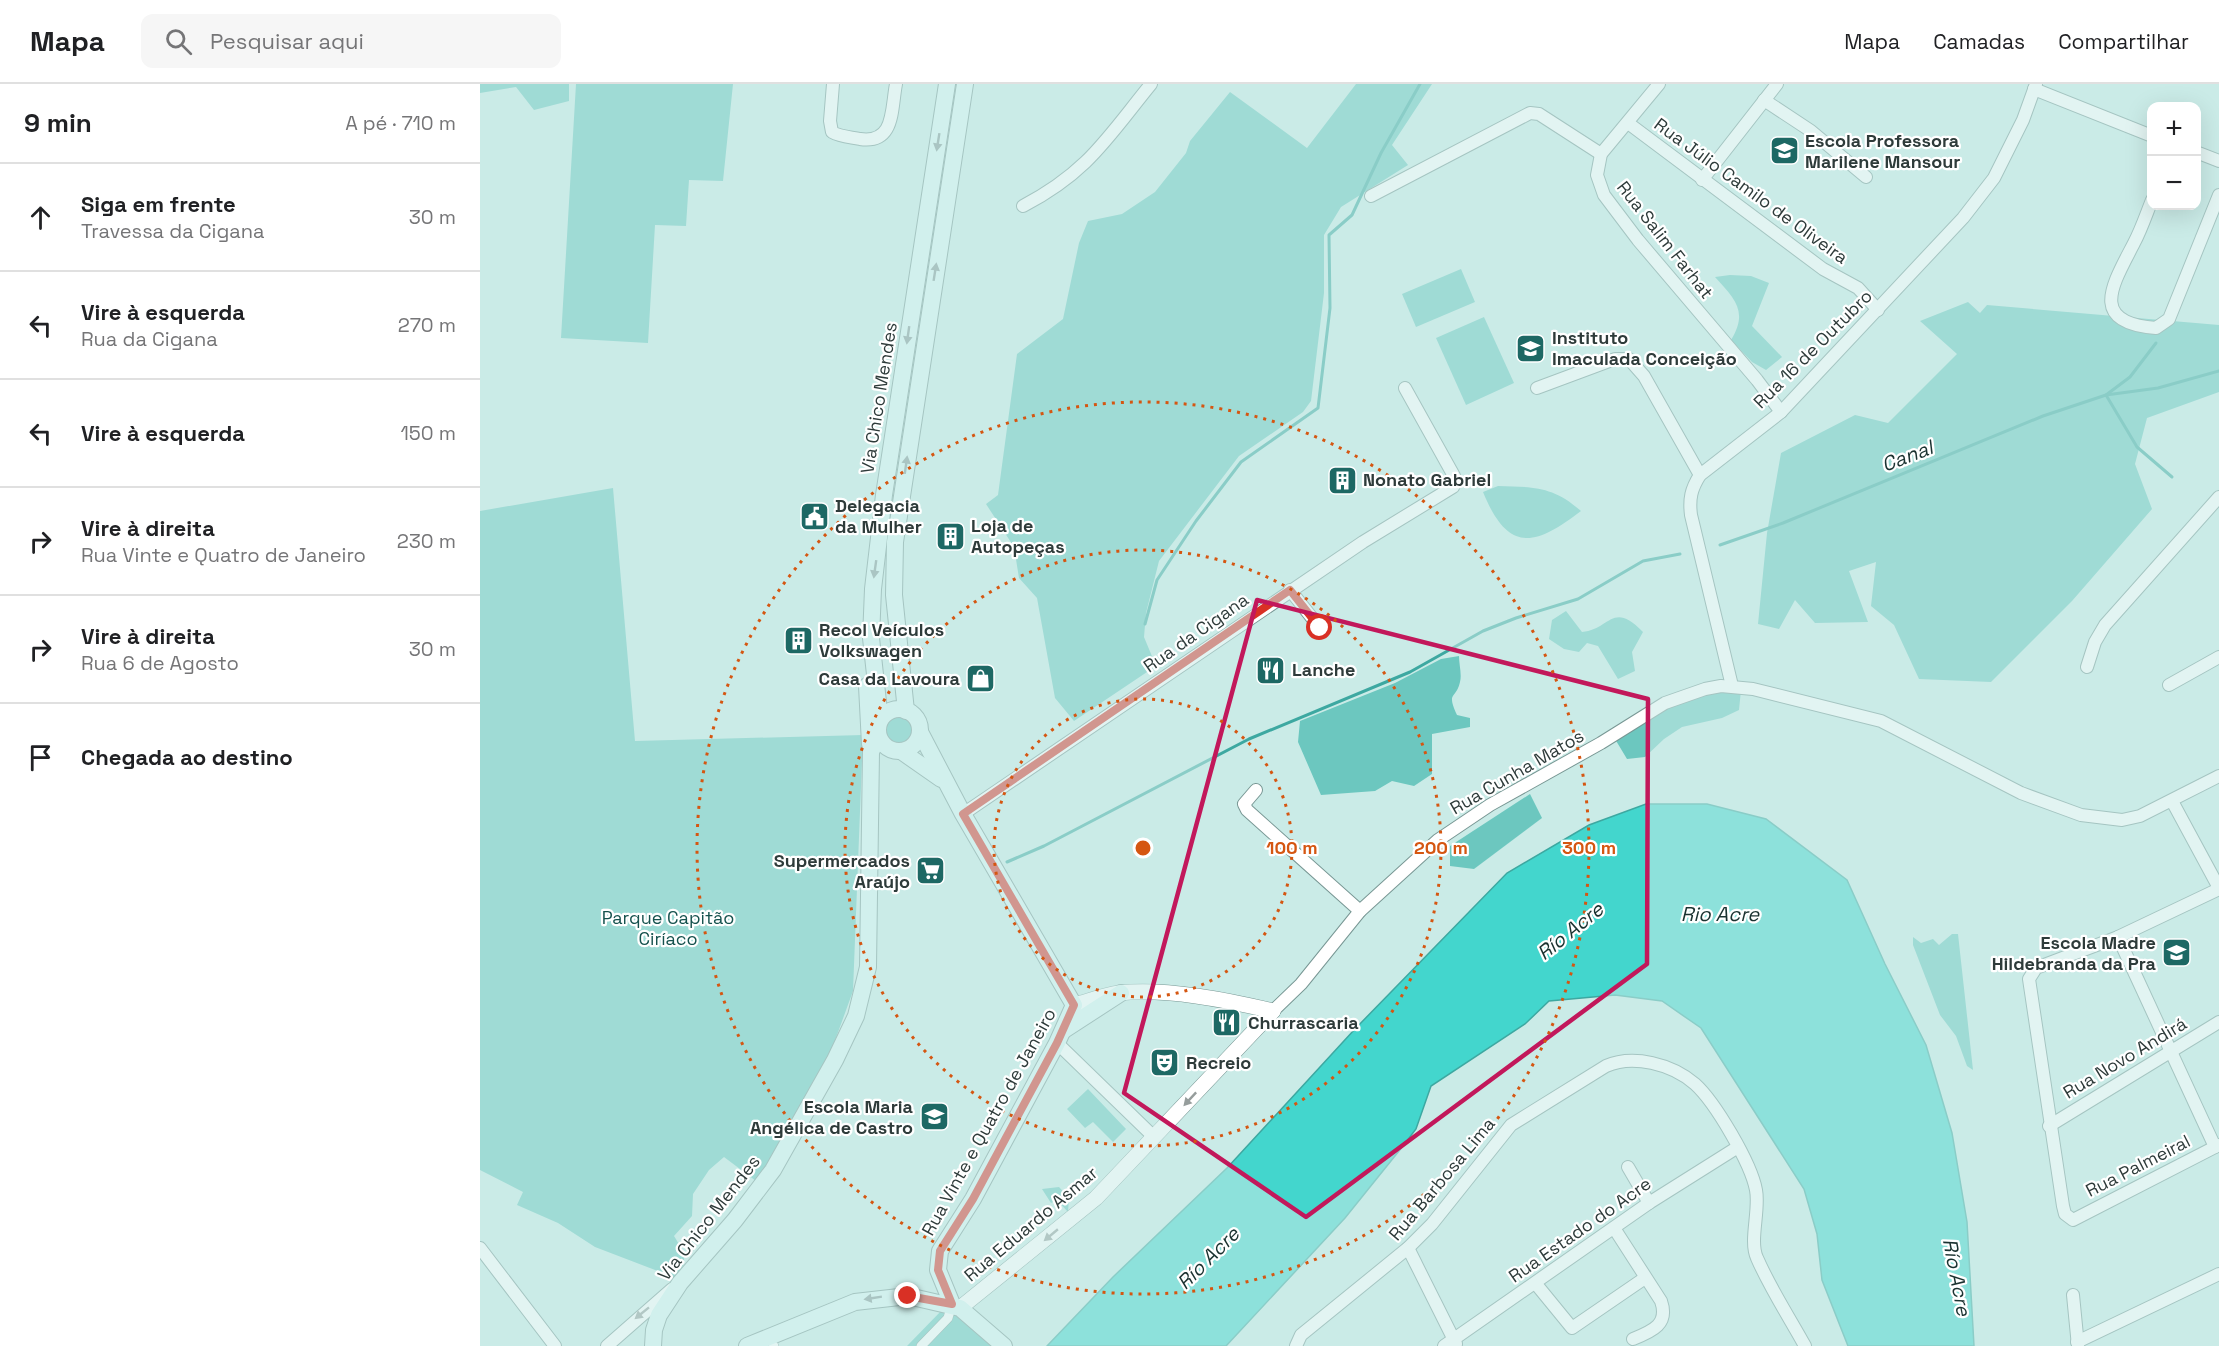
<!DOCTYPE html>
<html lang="pt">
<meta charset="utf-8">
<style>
body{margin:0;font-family:"Space Grotesk",sans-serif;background:#f6f6f6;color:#202124}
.controls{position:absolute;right:18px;top:18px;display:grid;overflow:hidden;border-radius:12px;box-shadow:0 6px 24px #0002}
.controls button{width:54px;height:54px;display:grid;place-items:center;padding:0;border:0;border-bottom:2px solid #e0e0e0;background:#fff;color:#202124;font:30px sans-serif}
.stop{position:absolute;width:18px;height:18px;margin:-14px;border:4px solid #d93025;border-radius:50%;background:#fff}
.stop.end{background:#d93025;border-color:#fff;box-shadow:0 2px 6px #0008}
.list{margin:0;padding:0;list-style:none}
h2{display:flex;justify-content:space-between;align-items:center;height:78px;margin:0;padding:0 24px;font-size:26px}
h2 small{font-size:20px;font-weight:400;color:#757577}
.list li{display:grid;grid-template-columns:39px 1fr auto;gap:18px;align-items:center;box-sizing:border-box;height:108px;padding:0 24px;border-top:2px solid #e0e0e0}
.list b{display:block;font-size:22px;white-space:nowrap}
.list p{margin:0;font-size:20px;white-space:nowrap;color:#757577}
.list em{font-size:20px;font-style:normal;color:#757577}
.icon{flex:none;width:33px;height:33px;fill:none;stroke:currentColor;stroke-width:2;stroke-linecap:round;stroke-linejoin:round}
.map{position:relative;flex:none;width:1739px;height:1262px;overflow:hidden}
header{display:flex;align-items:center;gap:36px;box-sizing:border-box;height:84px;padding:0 30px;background:#fff;border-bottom:2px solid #e0e0e0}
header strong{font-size:28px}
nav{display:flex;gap:33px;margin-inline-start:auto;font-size:21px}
.search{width:420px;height:54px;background:#f6f6f6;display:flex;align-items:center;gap:15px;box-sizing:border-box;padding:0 21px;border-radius:12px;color:#757577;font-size:22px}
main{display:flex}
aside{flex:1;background:#fff}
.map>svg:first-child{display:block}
</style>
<header>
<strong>Mapa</strong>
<div class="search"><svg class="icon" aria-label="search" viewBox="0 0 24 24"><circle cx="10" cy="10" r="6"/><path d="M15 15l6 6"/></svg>Pesquisar aqui</div>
<nav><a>Mapa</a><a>Camadas</a><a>Compartilhar</a></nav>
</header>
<main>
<aside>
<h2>9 min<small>A pé · 710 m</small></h2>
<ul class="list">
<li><svg class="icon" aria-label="ahead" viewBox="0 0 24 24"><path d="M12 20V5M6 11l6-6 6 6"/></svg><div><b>Siga em frente</b><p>Travessa da Cigana</p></div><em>30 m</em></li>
<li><svg class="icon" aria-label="left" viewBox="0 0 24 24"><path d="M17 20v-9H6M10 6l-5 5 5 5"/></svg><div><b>Vire à esquerda</b><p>Rua da Cigana</p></div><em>270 m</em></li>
<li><svg class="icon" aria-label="left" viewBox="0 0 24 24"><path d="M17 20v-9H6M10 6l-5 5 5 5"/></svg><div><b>Vire à esquerda</b></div><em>150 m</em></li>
<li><svg class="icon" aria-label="right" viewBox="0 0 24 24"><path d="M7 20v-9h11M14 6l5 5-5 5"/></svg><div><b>Vire à direita</b><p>Rua Vinte e Quatro de Janeiro</p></div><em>230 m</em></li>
<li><svg class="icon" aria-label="right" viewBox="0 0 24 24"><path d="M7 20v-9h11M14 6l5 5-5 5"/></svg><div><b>Vire à direita</b><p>Rua 6 de Agosto</p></div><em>30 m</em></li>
<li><svg class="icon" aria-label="arrive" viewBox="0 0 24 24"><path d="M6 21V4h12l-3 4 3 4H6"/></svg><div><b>Chegada ao destino</b></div></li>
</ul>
</aside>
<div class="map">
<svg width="1739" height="1262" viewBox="0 0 1739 1262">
<rect width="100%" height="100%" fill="#caebe7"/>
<g fill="#6cc7bf">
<path d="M0 0H89V17L54 26 36 3 0 9Z"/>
<path d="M96 0H253L243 97 209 96 206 142 175 141 168 259 81 254Z"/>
<path d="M876 0H952L912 61 928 81 861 123 844 151V209L831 317 823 328 759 372 679 477 666 529 664 553 676 582 594 637 575 614 557 514 539 494 534 463 506 420 518 411 537 270 583 235 599 159 608 137 642 130 675 108 706 69 710 57 750 8 827 64Z"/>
<path d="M981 185 995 218 936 243 922 210Z"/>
<path d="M1250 191 1271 192 1289 199 1272 242 1302 273 1286 286 1272 278 1251 256C1269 227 1254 214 1235 193Z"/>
<path d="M1488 218 1500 229 1507 221 1739 241V308L1667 334 1655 380 1672 425 1592 517 1511 598 1439 595 1414 541 1391 522 1396 478 1369 487 1388 538 1335 539 1315 516 1299 545 1278 540 1287 449 1301 369 1375 331 1408 339 1477 270 1440 237Z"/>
<path d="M1004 233 1034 299 986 321 956 254Z"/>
<path d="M1018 402C1053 403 1073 402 1101 427 1054 463 1028 469 1003 408Z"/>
<path d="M133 404 155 657 383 651 373 907 337 1006 280 1100 244 1073 229 1086 213 1110 212 1132 194 1152C205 1170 209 1175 196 1194L115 1163 78 1139 37 1121 43 1108 0 1086V427Z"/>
<path d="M1086 527 1102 548C1130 546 1132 516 1163 548L1152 568 1155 587 1138 595 1118 562 1107 559 1099 568 1084 565 1069 555 1072 536Z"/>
<path d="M979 572C979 580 982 591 980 598 976 616 966 607 977 631L990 634V643L952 650V690L934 702 912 697 895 707 841 711 818 658 820 637 915 599 961 575Z"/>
<path d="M1261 606 1259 626 1242 634 1202 643 1184 655 1165 673 1147 675 1135 655 1202 614Z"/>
<circle cx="419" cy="647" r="16"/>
<path d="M1050 710 1062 734 994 785 970 782V762Z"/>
<path d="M1472 850H1478L1493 986 1487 982 1476 952 1460 931 1433 861V853L1441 859 1453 855 1459 861Z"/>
<path d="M608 1005 646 1045 633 1058 613 1038 605 1044 587 1025Z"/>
<path d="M579 1103 589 1114 588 1128 577 1116 571 1119 562 1105Z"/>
<path d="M462 1226 480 1230 514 1262H427Z"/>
</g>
<path fill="#43d6cd" stroke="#3da8a1" stroke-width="1.5" d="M1166 720H1227L1286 735 1367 796 1405 880 1446 961 1472 1049 1487 1138 1494 1262H1368L1342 1196 1337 1150 1324 1105 1221 944 1182 917 1135 911 1069 917 1045 940 951 1002 936 1045 923 1062 865 1134 746 1262H567L633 1193 747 1084 874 946 1027 789 1109 741Z"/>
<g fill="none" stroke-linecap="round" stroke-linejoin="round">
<g stroke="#3da8a1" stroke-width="3">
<path d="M1676 259 1650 293 1626 311 1657 363 1692 393"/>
<path d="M1240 461 1303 439 1563 332 1626 311 1678 304 1739 287"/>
<path d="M665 540 677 496 716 437 761 378 838 324 850 224 849 151 872 131 901 69 940 0"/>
<path d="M527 778 564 762 769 655 930 588 1003 547 1036 534 1098 515 1163 477 1200 470"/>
</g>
<defs>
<g id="pedestrian">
<path d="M293 1262H294"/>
<path d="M441 1262 468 1234 472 1220"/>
</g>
<g id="minor">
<path d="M353 0 350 37 352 48C361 53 371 53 380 55 415 60 411 26 416 0"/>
<path d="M1179 0 1121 70 1117 91 1124 111 1158 156 1277 296 1301 328"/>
<path d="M1554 5 1672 52"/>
<path d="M1284 16 1331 47 1386 93"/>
<path d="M1148 39 1343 185 1378 204 1398 226"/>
<path d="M1716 68 1739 77"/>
<path d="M1222 96 1297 0"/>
<path d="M891 112 1050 29 1059 30 1121 70"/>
<path d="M1672 116C1666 131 1661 146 1654 159 1633 200 1607 239 1676 244L1689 235 1739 111"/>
<path d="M543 122C608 88 627 54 671 0"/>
<path d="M1057 304 1135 275H1149L1164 292 1220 391"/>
<path d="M810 506 840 544"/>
<path d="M1607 583 1615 558 1625 541 1739 413"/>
<path d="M1689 601 1739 573"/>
<path d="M1252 602 1211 431C1209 415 1211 405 1220 391L1301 328 1483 134 1514 94 1543 36 1556 0"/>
<path d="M776 706 764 720 767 726 880 827"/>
<path d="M1692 717 1739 804"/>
<path d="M483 730 883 458 973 403 976 397 974 392 925 304"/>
<path d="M1739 805 1638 853 1556 884 1549 895 1583 1122 1585 1130 1593 1136 1739 1061"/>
<path d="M1638 853 1735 1063"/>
<path d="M793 927 821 900 880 827 958 756 1010 721 1121 659 1185 619 1225 605 1241 602 1273 605 1401 637 1541 709 1601 731 1642 736 1660 732 1739 692"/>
<path d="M577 959 674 1053"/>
<path d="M1569 1042 1739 938"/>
<path d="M1148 1083 1169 1119"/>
<path d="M1134 1144 1181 1217C1189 1240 1173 1247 1153 1255"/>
<path d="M0 1164 75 1262"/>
<path d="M928 1164 976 1260"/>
<path d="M1056 1200 1092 1244 1165 1194"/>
<path d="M1593 1211 1598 1262"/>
<path d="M1597 1258 1739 1190"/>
<path d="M127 1262 192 1205"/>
<path d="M816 1262 821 1251 928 1164 952 1140 1031 1041 1126 982C1153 970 1192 980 1215 1000 1235 1018 1271 1079 1276 1106 1280 1126 1269 1157 1277 1174 1290 1204 1309 1233 1325 1262"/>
<path d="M964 1262 1169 1119 1258 1063"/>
</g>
<g id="tertiary">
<path d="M594 921C609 917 624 911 639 909 687 904 746 916 793 927"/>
<path d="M480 1224 616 1114 793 927"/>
</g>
<g id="secondary">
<path d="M387 602 390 660"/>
<circle cx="419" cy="646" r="21"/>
<path d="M426 627 414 511 415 458 485 0"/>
<path d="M400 636 391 554 393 505 404 411 467 0"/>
<path d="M440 648 483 730 594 921 577 959 493 1115 460 1167 458 1186 472 1220"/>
<path d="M421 667 461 695"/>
<path d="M584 946 641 909"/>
<path d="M173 1262 174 1246 179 1231 200 1199 255 1136 293 1086 355 976 376 932 388 883 391 668 398 652"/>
<path d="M267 1262 375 1218 428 1212 480 1224 524 1262"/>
</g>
</defs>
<use href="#pedestrian" stroke="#789794" stroke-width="10"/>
<use href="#minor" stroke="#789794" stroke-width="14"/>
<use href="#tertiary" stroke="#789794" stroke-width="16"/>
<use href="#secondary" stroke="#789794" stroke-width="18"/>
<use href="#pedestrian" stroke="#fff" stroke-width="9"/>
<use href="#minor" stroke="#fff" stroke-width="12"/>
<use href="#tertiary" stroke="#fff" stroke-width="15"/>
<use href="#secondary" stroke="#d9f6f4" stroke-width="16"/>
</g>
<defs><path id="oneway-solid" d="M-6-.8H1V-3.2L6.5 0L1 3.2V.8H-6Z" transform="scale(1.5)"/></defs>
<g fill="#849897">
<use href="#oneway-solid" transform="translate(458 58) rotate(99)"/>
<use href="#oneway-solid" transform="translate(455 188) rotate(-81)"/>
<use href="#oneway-solid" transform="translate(428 251) rotate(98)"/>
<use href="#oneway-solid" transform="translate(426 381) rotate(-82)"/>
<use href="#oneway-solid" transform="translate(395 485) rotate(98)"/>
<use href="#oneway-solid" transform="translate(393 1214) rotate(171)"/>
</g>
<g fill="#969d9c">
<use href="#oneway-solid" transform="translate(710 1015) rotate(133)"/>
<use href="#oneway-solid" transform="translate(571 1151) rotate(140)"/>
<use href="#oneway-solid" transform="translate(162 1229) rotate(141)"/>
</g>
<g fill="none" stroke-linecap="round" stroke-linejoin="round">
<path stroke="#d93025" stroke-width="8" d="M428 1212 472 1220 458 1186 460 1167 493 1115 577 959 594 921 483 730 810 506 840 544"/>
</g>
<path d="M0 0H1739V1262H0ZM777 516 1168 615 1167 880 826 1133 644 1009Z" fill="#caebe7" fill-opacity=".55" fill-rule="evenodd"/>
<path fill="none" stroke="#c2185b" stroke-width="4.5" stroke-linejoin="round" d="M777 516 1168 615 1167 880 826 1133 644 1009Z"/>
<g fill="none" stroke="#d55611" stroke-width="3" stroke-dasharray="3 6">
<circle cx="663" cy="764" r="149"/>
<circle cx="663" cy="764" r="298"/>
<circle cx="663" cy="764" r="446"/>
</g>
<defs>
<symbol id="school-square" viewBox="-11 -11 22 22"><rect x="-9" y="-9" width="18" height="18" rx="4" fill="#1d6864" stroke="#fff"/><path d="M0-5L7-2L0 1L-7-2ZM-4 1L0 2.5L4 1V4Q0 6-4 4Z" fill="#fff"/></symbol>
<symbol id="building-square" viewBox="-11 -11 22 22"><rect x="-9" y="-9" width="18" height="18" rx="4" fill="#1d6864" stroke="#fff"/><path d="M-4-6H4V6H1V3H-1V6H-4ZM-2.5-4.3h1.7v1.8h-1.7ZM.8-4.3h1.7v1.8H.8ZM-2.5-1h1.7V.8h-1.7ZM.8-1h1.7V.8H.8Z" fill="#fff"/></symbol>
<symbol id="civic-square" viewBox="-11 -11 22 22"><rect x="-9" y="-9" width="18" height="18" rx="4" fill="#1d6864" stroke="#fff"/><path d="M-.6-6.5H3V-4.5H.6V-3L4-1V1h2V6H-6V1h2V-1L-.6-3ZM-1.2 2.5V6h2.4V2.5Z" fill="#fff"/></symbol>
<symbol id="restaurant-square" viewBox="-11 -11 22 22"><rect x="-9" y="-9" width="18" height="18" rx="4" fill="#1d6864" stroke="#fff"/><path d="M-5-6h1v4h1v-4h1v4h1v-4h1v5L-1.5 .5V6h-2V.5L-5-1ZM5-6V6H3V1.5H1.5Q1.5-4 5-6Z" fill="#fff"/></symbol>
<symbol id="shop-square" viewBox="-11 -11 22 22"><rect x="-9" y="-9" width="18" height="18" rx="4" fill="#1d6864" stroke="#fff"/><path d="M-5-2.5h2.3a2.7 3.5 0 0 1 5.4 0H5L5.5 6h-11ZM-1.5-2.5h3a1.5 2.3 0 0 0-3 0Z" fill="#fff"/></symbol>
<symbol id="supermarket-square" viewBox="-11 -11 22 22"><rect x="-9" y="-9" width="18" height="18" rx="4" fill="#1d6864" stroke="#fff"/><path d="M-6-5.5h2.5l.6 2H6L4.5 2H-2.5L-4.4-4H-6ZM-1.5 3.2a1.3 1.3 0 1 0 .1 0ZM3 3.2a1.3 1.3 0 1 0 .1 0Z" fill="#fff"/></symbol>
<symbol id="theatre-square" viewBox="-11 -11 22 22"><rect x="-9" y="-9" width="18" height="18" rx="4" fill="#1d6864" stroke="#fff"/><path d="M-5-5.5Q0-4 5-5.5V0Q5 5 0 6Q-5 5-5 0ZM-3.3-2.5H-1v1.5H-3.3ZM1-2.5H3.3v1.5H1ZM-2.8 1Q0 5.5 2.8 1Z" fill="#fff"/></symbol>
</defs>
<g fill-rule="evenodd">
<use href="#school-square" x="1288" y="50" width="33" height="33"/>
<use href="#school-square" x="1034" y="248" width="33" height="33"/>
<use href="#building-square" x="846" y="380" width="33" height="33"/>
<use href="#civic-square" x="318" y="416" width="33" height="33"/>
<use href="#building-square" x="454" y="436" width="33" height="33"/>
<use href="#building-square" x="302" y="540" width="33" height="33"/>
<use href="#restaurant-square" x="774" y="570" width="33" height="33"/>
<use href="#shop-square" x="484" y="578" width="33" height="33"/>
<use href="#supermarket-square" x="434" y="770" width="33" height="33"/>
<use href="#school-square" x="1680" y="852" width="33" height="33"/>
<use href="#restaurant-square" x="730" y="922" width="33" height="33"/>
<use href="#theatre-square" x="668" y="962" width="33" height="33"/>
<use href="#school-square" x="438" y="1016" width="33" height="33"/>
</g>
<g text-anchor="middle" stroke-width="4.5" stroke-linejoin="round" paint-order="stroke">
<g font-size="18" font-weight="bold" fill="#2e3b3a" stroke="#fff" text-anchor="start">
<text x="1325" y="63">Escola Professora<tspan x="1325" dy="21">Marilene Mansour</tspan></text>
<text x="1072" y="260">Instituto<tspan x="1072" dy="21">Imaculada Conceição</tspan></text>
<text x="883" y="402">Nonato Gabriel</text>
<text x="355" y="428">Delegacia<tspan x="355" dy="21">da Mulher</tspan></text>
<text x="491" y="448">Loja de<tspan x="491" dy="21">Autopeças</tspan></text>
<text x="339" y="552">Recol Veículos<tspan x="339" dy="21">Volkswagen</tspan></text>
<text x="812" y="592">Lanche</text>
<text x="480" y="601" text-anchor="end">Casa da Lavoura</text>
<text x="430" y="783" text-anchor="end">Supermercados<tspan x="430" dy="21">Araújo</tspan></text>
<text x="1676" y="865" text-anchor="end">Escola Madre<tspan x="1676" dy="21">Hildebranda da Pra</tspan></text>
<text x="768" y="945">Churrascaria</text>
<text x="706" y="985">Recreio</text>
<text x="433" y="1029" text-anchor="end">Escola Maria<tspan x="433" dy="21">Angélica de Castro</tspan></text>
</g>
<g font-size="18" fill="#2e3b3a" stroke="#fff">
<text transform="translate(1271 107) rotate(36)" y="6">Rua Júlio Camilo de Oliveira</text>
<text transform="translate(1185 156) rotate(52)" y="6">Rua Salim Farhat</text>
<text transform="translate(1333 265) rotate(-45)" y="6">Rua 16 de Outubro</text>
<text transform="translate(399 314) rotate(-81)" y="6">Via Chico Mendes</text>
<text transform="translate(716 549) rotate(-35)" y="6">Rua da Cigana</text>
<text transform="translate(1037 688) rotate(-30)" y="6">Rua Cunha Matos</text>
<text transform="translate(1645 974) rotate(-31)" y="6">Rua Novo Andirá</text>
<text transform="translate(509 1038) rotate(-61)" y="6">Rua Vinte e Quatro de Janeiro</text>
<text transform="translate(1658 1082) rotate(-27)" y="6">Rua Palmeiral</text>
<text transform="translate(962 1095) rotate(-50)" y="6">Rua Barbosa Lima</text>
<text transform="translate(229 1134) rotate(-52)" y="6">Via Chico Mendes</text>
<text transform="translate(551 1140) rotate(-40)" y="6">Rua Eduardo Asmar</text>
<text transform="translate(1100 1146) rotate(-35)" y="6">Rua Estado do Acre</text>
</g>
<g font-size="18" fill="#15524e" stroke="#fff">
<text x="188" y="840">Parque Capitão<tspan x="188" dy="21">Ciríaco</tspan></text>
</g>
<g font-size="20" font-style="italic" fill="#1a3230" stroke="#fff">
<text transform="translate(1427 372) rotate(-21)" y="7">Canal</text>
<text x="1240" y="837">Rio Acre</text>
<text transform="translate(1090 847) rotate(-39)" y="7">Río Acre</text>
<text transform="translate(728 1174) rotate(-45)" y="7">Río Acre</text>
<text transform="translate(1477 1193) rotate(79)" y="7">Río Acre</text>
</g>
</g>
<circle cx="663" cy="764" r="9" fill="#d55611" stroke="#fff" stroke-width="3"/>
<g font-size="18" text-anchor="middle" font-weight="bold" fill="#d55611" stroke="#fff" stroke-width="4.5" stroke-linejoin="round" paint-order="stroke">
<text x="812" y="770">100 m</text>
<text x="961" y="770">200 m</text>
<text x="1109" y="770">300 m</text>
</g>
</svg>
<div class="controls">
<button>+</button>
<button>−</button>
</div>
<div class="stop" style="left:840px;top:544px"></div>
<div class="stop end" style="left:428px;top:1212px"></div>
</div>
</main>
